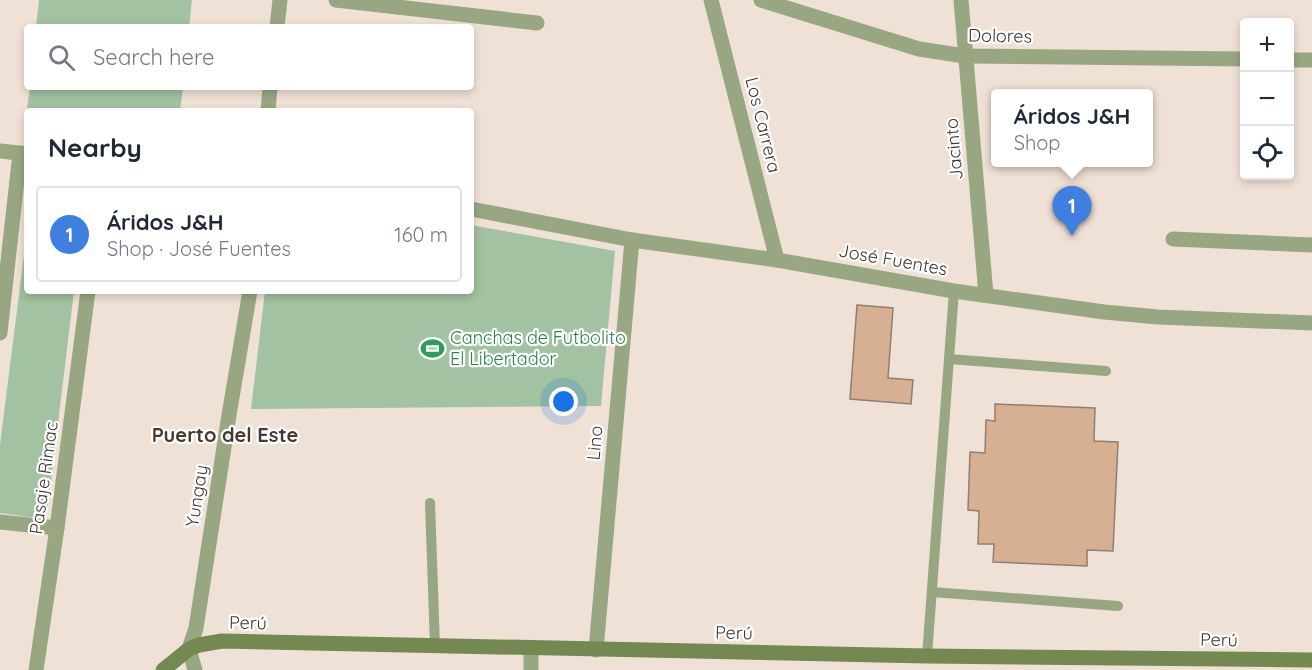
<!DOCTYPE html>
<meta charset="utf-8">
<style>
body{margin:0;font-family:Quicksand,sans-serif;background:#f6f6f7;color:#1f2937}
.controls{position:absolute;right:18px;top:18px;display:grid;overflow:hidden;border-radius:6px;box-shadow:0 3px 9px #0003}
.controls button{width:54px;height:54px;display:grid;place-items:center;padding:0;border:0;border-bottom:2px solid #e0e1e3;background:#fff;color:#1f2937;font:30px sans-serif}
.you{position:absolute;left:564px;top:402px;width:21px;height:21px;margin:-15px;border:4px solid #fff;border-radius:50%;background:#1a73e8;box-shadow:0 0 0 9px #1a73e833}
.badge{display:grid;place-items:center;width:39px;height:39px;border-radius:50%;background:#a06825;color:#fff;font-size:20px;font-weight:700}
.pin{position:absolute;translate:-50% -50px;filter:drop-shadow(0 2px 3px #0008)}
.pin::after{content:'';position:absolute;top:32px;width:21px;height:18px;background:inherit;clip-path:polygon(0 0,100% 0,50% 100%)}
.popup{position:absolute;left:991px;top:89px;width:162px;height:78px;box-sizing:border-box;display:grid;place-content:center;border-radius:6px;background:#fff;filter:drop-shadow(0 2px 4px #0005);font-size:20px;white-space:nowrap;color:#747a83}
.popup b{font-size:22px;color:#1f2937}
.popup::after{content:'';position:absolute;left:50%;top:100%;margin-left:-12px;border:12px solid transparent;border-top-color:#fff}
.list{margin:0;padding:0;list-style:none}
h2{display:flex;justify-content:space-between;align-items:center;height:78px;margin:0;padding:0 24px;font-size:26px}
h2 small{font-size:20px;font-weight:400;color:#747a83}
.list li{display:grid;grid-template-columns:39px 1fr auto;gap:18px;align-items:center;box-sizing:border-box;height:96px;margin:0 12px 12px;padding:0 12px;border:2px solid #e0e1e3;border-radius:6px}
.list b{display:block;font-size:22px;white-space:nowrap}
.list p{margin:0;font-size:20px;white-space:nowrap;color:#747a83}
.list em{font-size:20px;font-style:normal;color:#747a83}
.icon{flex:none;width:33px;height:33px;fill:none;stroke:currentColor;stroke-width:2;stroke-linecap:round;stroke-linejoin:round}
.map{position:relative;flex:none;width:1312px;height:670px;overflow:hidden}
.search{position:absolute;background:#fff;box-shadow:0 3px 9px #0003;left:24px;top:24px;width:450px;height:66px;display:flex;align-items:center;gap:15px;box-sizing:border-box;padding:0 21px;border-radius:6px;color:#747a83;font-size:22px}
.panel{position:absolute;background:#fff;box-shadow:0 3px 9px #0003;left:24px;top:108px;width:450px;height:186px;border-radius:6px}
.map>svg:first-child{display:block}
</style>
<div class="map">
<svg width="1312" height="670" viewBox="0 0 1312 670">
<rect width="100%" height="100%" fill="#f0e1d6"/>
<g fill="#a2c2a1">
<path d="M39 0H192L189 27H36Z"/>
<path d="M30 87H183L180 111H27V125H25Z"/>
<path d="M471 225 615 251 601 406 251 409 265 291H471Z"/>
<path d="M27 231V291H74L47 514 36 518 0 513V445Z"/>
</g>
<g fill="#d7b094" stroke="#8d7f75" stroke-width="1.5">
<path d="M857 305 893 308 888 378 913 380 911 404 850 399Z"/>
<path d="M995 404 1095 408 1094 441 1118 442 1113 551 1087 550V566L993 562 994 544H978L979 511 968 510 970 452 985 453 986 420 995 421Z"/>
</g>
<g fill="none" stroke-linecap="round" stroke-linejoin="round">
<g stroke="#98a782" stroke-width="10">
<path d="M949 359 1106 371"/>
<path d="M430 503 435 646"/>
<path d="M932 592 1118 606"/>
<path d="M927 656 954 291"/>
</g>
<g stroke="#98a782" stroke-width="15">
<path d="M336 0 537 23"/>
<path d="M711 0 777 260"/>
<path d="M761 0 919 49 965 56 1244 59"/>
<path d="M961 0 986 295"/>
<path d="M277 27 280 0"/>
<path d="M1290 60H1312"/>
<path d="M268 111 270 87"/>
<path d="M0 151 27 154"/>
<path d="M471 209 632 240 777 260 954 291 1104 312 1158 317 1312 323"/>
<path d="M1173 239 1312 245"/>
<path d="M0 333 20 153"/>
<path d="M0 522 57 528"/>
<path d="M596 650 632 240"/>
<path d="M36 670 57 528 88 291"/>
<path d="M195 670 189 649 196 628 229 415 250 291"/>
<path d="M531 670V648"/>
</g>
<path stroke="#748851" stroke-width="15" d="M163 670 189 649 199 645 222 641 927 656 1312 660"/>
</g>
<defs>
<symbol id="stadium-bare" viewBox="-9 -9 18 18"><path d="M0-5a6.5 5 0 1 0 0 10a6.5 5 0 1 0 0-10ZM-3.5-1.8h7v3.6h-7Z" fill="#2e9e5b" stroke="#fff" stroke-width="2.5" paint-order="stroke"/></symbol>
</defs>
<g fill-rule="evenodd">
<use href="#stadium-bare" x="416" y="332" width="33" height="33"/>
</g>
<g text-anchor="middle" stroke-width="4.5" stroke-linejoin="round" paint-order="stroke">
<g font-size="18" fill="#3b3531" stroke="#fff">
<text transform="translate(1000 36) rotate(1)" y="6">Dolores</text>
<text transform="translate(763 125) rotate(76)" y="6">Los Carrera</text>
<text transform="translate(954 149) rotate(-95)" y="6">Jacinto</text>
<text transform="translate(893 260) rotate(10)" y="6">José Fuentes</text>
<text transform="translate(595 443) rotate(-85)" y="6">Lino</text>
<text transform="translate(44 478) rotate(-82)" y="6">Pasaje Rimac</text>
<text transform="translate(197 496) rotate(-81)" y="6">Yungay</text>
<text transform="translate(248 623) rotate(1)" y="6">Perú</text>
<text transform="translate(734 633) rotate(1)" y="6">Perú</text>
<text transform="translate(1219 640) rotate(1)" y="6">Perú</text>
</g>
<g font-size="18" fill="#27864d" stroke="#fff" text-anchor="start">
<text x="450" y="344">Canchas de Futbolito<tspan x="450" dy="21">El Libertador</tspan></text>
</g>
<g font-size="20" font-weight="bold" fill="#453931" stroke="#fff">
<text x="225" y="442">Puerto del Este</text>
</g>
</g>
</svg>
<div class="controls">
<button>+</button>
<button>−</button>
<button><svg class="icon" aria-label="locate" viewBox="0 0 24 24"><circle cx="12" cy="12" r="6"/><path d="M12 2v4M12 18v4M2 12h4M18 12h4"/></svg></button>
</div>
<div class="you"></div>
<div class="pin badge" style="left:1072px;top:236px;background:#3f7fe0">1</div>
<div class="popup"><b>Áridos J&amp;H</b>Shop</div>
<div class="search"><svg class="icon" aria-label="search" viewBox="0 0 24 24"><circle cx="10" cy="10" r="6"/><path d="M15 15l6 6"/></svg>Search here</div>
<section class="panel">
<h2>Nearby<small></small></h2>
<ul class="list">
<li><span class="badge" style="background:#3f7fe0">1</span><div><b>Áridos J&amp;H</b><p>Shop · José Fuentes</p></div><em>160 m</em></li>
</ul>
</section>
</div>
